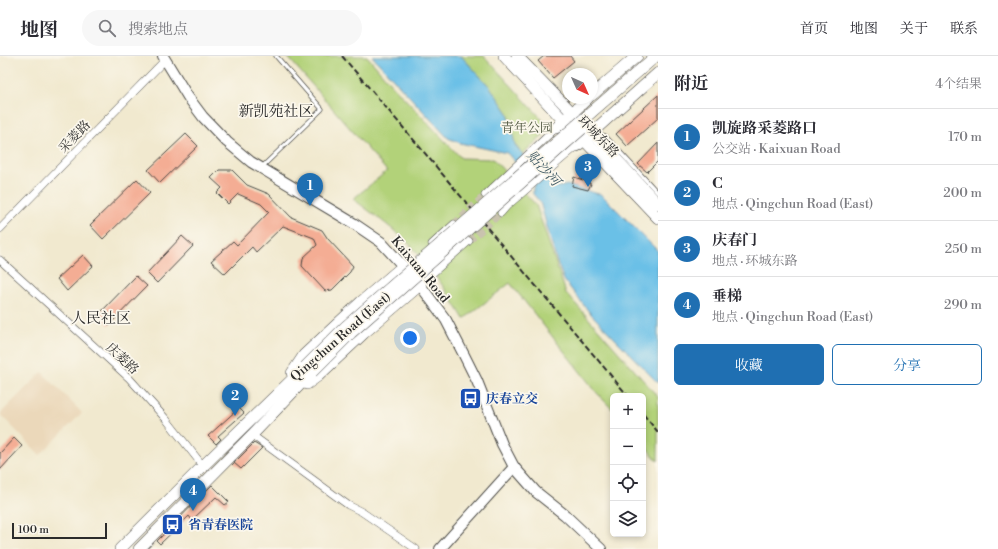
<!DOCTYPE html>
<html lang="zh">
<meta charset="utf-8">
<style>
body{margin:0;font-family:"Libre Bodoni","Noto Serif SC",serif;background:#f7f7f7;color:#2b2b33}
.controls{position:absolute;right:12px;bottom:12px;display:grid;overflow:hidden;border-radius:6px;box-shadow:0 2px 6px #0003}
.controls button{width:36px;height:36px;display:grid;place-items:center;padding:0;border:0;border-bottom:1px solid #e1e1e2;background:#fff;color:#2b2b33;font:20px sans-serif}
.compass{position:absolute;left:562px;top:12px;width:36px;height:36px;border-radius:50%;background:#fff;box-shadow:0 2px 6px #0003;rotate:135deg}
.scale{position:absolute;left:12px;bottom:10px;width:95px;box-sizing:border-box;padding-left:4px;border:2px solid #2b2b2b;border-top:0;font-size:11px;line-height:14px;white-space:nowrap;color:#2b2b2b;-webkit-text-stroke:3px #fbf7ec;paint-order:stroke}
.you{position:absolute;left:410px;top:282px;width:14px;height:14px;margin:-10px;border:3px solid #fff;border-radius:50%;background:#1a73e8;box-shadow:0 0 0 6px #1a73e833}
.badge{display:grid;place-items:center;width:26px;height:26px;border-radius:50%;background:#1f6fb2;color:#fff;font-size:13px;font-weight:700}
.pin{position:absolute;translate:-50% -33px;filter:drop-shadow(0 1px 2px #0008)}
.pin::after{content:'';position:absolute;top:21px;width:14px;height:12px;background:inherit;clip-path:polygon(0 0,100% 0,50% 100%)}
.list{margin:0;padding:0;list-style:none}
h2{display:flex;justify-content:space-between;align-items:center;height:52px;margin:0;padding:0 16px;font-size:17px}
h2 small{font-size:13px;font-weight:400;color:#7c7c81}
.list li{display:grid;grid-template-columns:26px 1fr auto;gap:12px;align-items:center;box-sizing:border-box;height:56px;padding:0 16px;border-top:1px solid #e1e1e2}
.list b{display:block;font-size:15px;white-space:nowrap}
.list p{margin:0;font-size:13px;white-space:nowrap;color:#7c7c81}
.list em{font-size:13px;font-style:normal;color:#7c7c81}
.actions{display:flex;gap:8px;padding:12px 16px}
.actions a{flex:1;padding:9px 0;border:1px solid #1f6fb2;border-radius:6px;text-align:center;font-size:14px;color:#1f6fb2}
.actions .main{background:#1f6fb2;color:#fff}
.icon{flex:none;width:22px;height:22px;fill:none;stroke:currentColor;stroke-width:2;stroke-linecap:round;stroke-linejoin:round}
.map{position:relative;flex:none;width:658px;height:493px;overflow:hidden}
header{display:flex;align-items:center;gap:24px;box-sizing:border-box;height:56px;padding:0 20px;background:#fff;border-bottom:1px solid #e1e1e2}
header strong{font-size:19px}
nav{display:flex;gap:22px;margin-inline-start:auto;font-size:14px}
.search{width:280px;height:36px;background:#f7f7f7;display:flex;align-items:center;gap:10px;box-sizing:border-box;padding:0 14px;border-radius:22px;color:#7c7c81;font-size:15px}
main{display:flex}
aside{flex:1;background:#fff}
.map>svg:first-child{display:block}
</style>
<header>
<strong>地图</strong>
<div class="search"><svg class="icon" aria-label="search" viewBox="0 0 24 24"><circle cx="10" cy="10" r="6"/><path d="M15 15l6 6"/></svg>搜索地点</div>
<nav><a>首页</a><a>地图</a><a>关于</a><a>联系</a></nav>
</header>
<main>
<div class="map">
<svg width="658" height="493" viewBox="0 0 658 493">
<rect width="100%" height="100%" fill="#fbf7ec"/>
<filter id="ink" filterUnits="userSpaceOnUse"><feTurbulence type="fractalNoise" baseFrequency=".025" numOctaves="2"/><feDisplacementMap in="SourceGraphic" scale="8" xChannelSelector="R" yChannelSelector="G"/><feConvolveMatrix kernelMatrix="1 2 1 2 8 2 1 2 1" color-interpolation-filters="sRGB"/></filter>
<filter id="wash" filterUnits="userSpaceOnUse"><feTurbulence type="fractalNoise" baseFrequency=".012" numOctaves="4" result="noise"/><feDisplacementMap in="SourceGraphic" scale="16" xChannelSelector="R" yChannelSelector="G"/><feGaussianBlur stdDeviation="0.9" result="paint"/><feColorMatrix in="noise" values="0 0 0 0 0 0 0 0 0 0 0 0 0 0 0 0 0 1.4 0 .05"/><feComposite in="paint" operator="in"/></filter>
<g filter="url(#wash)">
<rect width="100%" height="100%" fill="#f1e9cf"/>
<path fill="#ebd8ba" d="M42 316 82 357 40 399 0 358Z"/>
<g fill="#b2d279" stroke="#6e7e52">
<path d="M287 0H367L390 27 461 102 493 103 536 149 566 237 658 341V405L643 388V340H613V354L597 337 510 227 464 263C448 237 432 212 411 190 393 172 373 158 353 143L387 115Z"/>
<path d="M461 0H484L551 73 522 98 515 89 508 57 490 31Z"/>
</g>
<path fill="#6ac0e7" stroke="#4a7689" d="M372 0H461L490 31 508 57 515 89 542 122 549 127 559 131 567 129 602 139 658 195V327L590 257 564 224 557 206 540 146 533 138V132L535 128 507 97 460 87 448 82Z"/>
<g id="blocks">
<g fill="#f4ad94">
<path d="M544 0H570L574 5 553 22 538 5Z"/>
<path d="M658 39V62L627 90 616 78Z"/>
<path d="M186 78 198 90 160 127 148 114Z"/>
<path d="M658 87V105L647 116 638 108Z"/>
<path d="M219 114H232L247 129 269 138 291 161 322 174 328 183 353 210 350 216 332 234 325 235 302 210 303 202 317 189 314 182 283 170 256 196 252 191 225 218 211 205 233 185 237 189 269 156 261 148 238 138 228 148 217 137 222 132 211 122Z"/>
<path d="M574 121 589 126V128H591L588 134 572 130Z"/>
<path d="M137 123 150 137 103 183 90 169Z"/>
<path d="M182 180 193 190 157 227 147 217Z"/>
<path d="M83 199 93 210 67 235 57 223Z"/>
<path d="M136 220 147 230 109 269 99 258Z"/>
<path d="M239 352 244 357 218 380 221 383 216 388 208 380Z"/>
<path d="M14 382 22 390 0 414V397Z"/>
<path d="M254 387 262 392 241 413 234 407 232 409Z"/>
<path d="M212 429 229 446 225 449 216 441 192 464 189 460 160 488 157 485Z"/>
</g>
</g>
</g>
<g filter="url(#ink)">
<use href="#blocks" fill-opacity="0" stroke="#494844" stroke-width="1"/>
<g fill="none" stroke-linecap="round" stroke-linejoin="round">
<g stroke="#c9c3ae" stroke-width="7" stroke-dasharray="7 3.5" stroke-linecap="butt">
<path d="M454 168 485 139"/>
<path d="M469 185 501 157"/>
</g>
<defs>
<g id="lane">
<path d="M598 78 605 80 658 137"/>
<path d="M262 111 322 53 276 0"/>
</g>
<g id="street">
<path d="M485 139 556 72"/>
<path d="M501 157 507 150 577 90"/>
<path d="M0 173 165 4"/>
<path d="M432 188 454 168"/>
<path d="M0 204 129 322 166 363 203 410"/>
<path d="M420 229 427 222 469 185"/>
<path d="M252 379 348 449 362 456 416 493"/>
</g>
<g id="secondary">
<path d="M163 0 188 41 203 61 227 86 251 106 353 167 381 186 403 210 420 229 446 264 464 299 477 325 502 388 514 411 536 436 565 459 601 493"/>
<path d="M440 493 514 411"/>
</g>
<g id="primary">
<path d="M504 0 564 65 584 84 658 162"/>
<path d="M517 0 592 77 658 148"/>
<path d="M592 39 637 0"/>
<path d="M556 72 588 42"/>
<path d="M577 90 658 17"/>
<path d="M292 317 304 299 361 246 403 210"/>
<path d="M307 328 318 320 364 277 420 229"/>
<path d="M120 493 203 410 305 311"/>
<path d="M139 493 252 379 312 316"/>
</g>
</defs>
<use href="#lane" stroke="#494844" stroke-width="5"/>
<use href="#street" stroke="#494844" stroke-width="8"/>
<use href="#secondary" stroke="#494844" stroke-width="12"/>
<use href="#primary" stroke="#494844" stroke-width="12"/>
<use href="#lane" stroke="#fff" stroke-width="3.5"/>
<use href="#street" stroke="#fff" stroke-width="7"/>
<use href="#secondary" stroke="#fff" stroke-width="10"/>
<use href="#primary" stroke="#fff" stroke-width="11"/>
<g stroke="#2b2b2b" stroke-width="2" stroke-dasharray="6 3" stroke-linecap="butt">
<path d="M342 0 418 89 628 340"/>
<path d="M643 358 658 376"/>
</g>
<defs>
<g id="primary-bridge">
<path d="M305 311 345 271 656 0"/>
<path d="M312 316 351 277 582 73"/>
</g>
</defs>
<use href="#primary-bridge" stroke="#494844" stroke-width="12" stroke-linecap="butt"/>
<use href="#primary-bridge" stroke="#fff" stroke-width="11"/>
</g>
</g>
<defs>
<symbol id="bus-square" viewBox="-11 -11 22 22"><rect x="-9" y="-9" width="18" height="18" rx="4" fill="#1a4fb4" stroke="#fbf7ec"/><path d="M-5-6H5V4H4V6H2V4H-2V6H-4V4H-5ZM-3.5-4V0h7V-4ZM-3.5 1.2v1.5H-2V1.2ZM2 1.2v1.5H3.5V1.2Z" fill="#fff"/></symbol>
</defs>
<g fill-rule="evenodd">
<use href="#bus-square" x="458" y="330" width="25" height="25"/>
<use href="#bus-square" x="160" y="456" width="25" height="25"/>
</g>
<g text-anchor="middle" stroke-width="3.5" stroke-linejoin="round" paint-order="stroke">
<g font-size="13" fill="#4d553e" stroke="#fbf7ec">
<text x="527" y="76">青年公园</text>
</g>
<g font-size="13" fill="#2b2b2b" stroke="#fbf7ec">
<text transform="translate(74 80) rotate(-46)" y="5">采菱路</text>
<text transform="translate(599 80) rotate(46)" y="5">环城东路</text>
<text transform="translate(421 213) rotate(50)" y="5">Kaixuan Road</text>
<text transform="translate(340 280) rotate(-41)" y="5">Qingchun Road (East)</text>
<text transform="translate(123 302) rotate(43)" y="5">庆菱路</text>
</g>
<g font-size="13" font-weight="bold" fill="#164399" stroke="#fbf7ec" text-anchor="start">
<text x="486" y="347">庆春立交</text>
<text x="188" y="473">省青春医院</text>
</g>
<g font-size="14" font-style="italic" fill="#3e5863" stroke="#fbf7ec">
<text transform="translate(544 112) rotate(48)" y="5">贴沙河</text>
</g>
<g font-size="15" fill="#2b2b2b" stroke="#fbf7ec">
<text x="276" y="60">新凯苑社区</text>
<text x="101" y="267">人民社区</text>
</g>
</g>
</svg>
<div class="controls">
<button>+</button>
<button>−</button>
<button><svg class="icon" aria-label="locate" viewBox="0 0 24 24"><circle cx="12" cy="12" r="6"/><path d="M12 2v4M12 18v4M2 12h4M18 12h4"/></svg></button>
<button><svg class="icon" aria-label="layers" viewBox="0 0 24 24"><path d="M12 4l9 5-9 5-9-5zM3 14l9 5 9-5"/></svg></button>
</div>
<svg class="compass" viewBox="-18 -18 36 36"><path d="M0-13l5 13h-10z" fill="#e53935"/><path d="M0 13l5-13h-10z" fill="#7c7c81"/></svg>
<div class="scale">100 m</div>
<div class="you"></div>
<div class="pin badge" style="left:310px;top:150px">1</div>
<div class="pin badge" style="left:235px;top:360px">2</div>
<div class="pin badge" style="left:588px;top:131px">3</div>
<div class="pin badge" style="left:193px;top:455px">4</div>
</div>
<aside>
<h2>附近<small>4个结果</small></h2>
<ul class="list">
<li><span class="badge">1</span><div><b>凯旋路采菱路口</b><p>公交站 · Kaixuan Road</p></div><em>170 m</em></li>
<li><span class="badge">2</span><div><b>C</b><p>地点 · Qingchun Road (East)</p></div><em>200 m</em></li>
<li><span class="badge">3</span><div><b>庆春门</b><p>地点 · 环城东路</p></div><em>250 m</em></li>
<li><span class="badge">4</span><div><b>垂梯</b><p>地点 · Qingchun Road (East)</p></div><em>290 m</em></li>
</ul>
<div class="actions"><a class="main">收藏</a><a>分享</a></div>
</aside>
</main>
